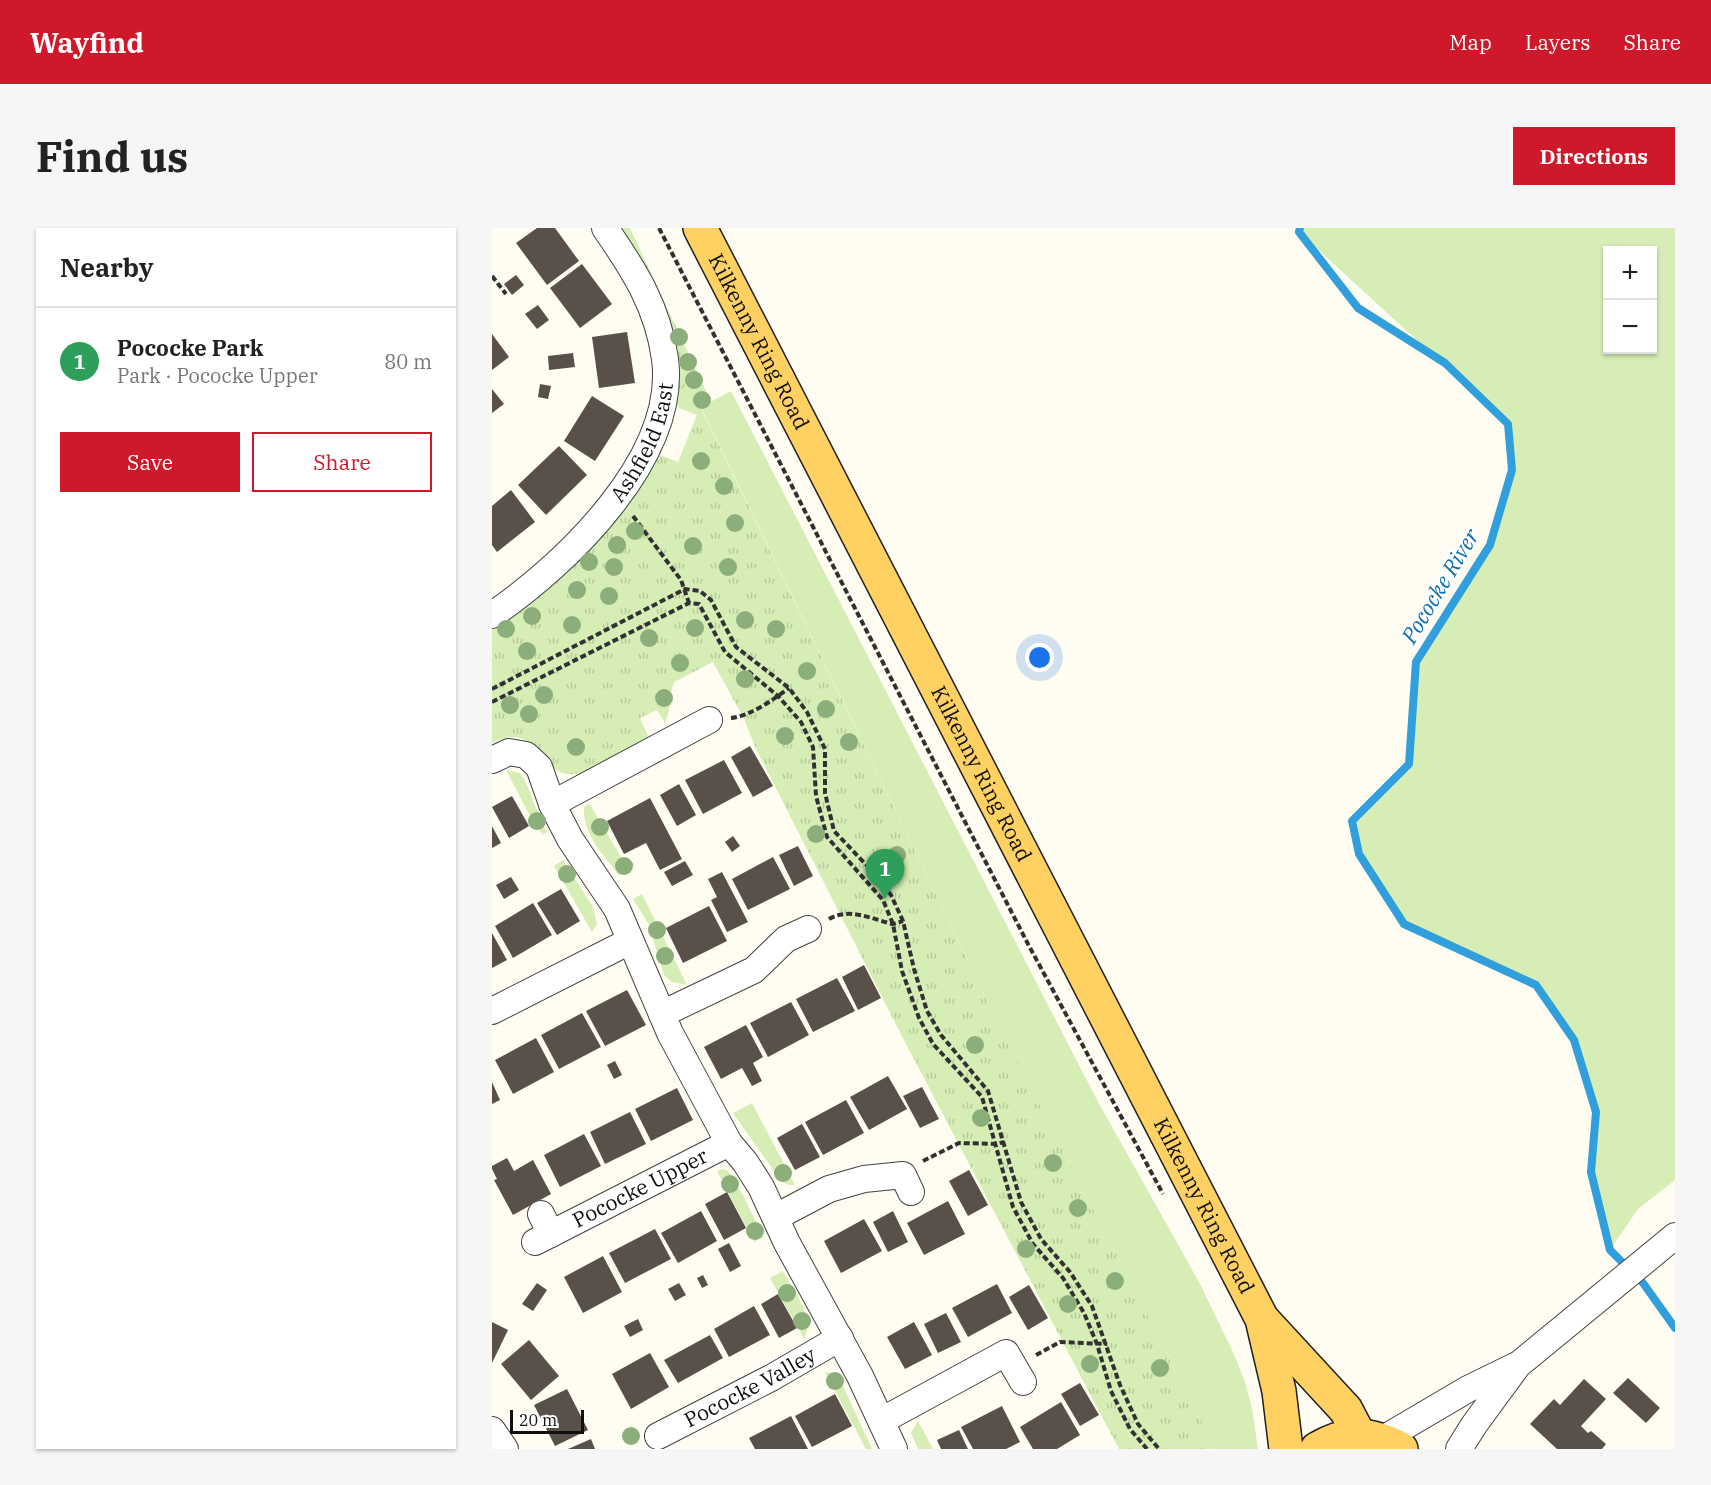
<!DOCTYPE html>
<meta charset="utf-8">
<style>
body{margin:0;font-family:"IBM Plex Serif",serif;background:#f6f6f6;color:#222}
.controls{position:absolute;right:18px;top:18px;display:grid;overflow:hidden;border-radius:0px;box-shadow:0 2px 4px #0004}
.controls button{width:54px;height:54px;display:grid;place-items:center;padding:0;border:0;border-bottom:2px solid #e0e0e0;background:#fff;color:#222;font:30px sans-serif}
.scale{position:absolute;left:18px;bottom:15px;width:74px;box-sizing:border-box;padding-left:6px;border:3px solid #0f0f0f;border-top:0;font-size:16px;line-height:21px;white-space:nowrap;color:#0f0f0f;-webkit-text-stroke:4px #fff;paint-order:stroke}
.you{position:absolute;left:548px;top:430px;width:21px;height:21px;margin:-15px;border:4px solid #fff;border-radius:50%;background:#1a73e8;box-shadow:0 0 0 9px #1a73e833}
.badge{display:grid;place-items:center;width:39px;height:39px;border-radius:50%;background:#cf1829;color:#fff;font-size:20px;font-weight:700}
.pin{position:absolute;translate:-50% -50px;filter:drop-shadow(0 2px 3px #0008)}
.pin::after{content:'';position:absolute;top:32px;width:21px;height:18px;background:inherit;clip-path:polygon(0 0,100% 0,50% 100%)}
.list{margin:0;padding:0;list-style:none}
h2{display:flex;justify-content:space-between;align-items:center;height:78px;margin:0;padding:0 24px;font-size:26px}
h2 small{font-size:20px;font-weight:400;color:#767676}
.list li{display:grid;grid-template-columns:39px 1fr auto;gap:18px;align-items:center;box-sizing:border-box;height:108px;padding:0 24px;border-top:2px solid #e0e0e0}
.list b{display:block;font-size:22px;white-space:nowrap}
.list p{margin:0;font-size:20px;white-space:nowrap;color:#767676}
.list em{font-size:20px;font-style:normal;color:#767676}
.actions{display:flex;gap:12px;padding:18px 24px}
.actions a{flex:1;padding:14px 0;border:2px solid #cf1829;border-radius:0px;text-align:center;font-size:21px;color:#cf1829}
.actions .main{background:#cf1829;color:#fff}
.map{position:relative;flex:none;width:1183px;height:1221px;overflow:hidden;border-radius:0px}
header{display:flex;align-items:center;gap:36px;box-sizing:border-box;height:84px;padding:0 30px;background:#cf1829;color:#fff}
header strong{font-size:28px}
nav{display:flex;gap:33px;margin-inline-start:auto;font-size:21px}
.intro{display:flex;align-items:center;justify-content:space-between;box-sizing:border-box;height:144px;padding:0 36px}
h1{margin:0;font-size:42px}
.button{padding:15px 27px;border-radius:0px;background:#cf1829;color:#fff;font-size:21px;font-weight:700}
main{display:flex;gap:36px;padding:0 36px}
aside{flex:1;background:#fff;border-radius:0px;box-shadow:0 2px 4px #0004}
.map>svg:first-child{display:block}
</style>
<header>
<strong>Wayfind</strong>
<nav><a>Map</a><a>Layers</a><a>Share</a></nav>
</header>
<div class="intro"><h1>Find us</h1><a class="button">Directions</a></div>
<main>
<aside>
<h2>Nearby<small></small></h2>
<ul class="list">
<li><span class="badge" style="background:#2e9e5b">1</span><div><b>Pococke Park</b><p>Park · Pococke Upper</p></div><em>80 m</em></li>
</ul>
<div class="actions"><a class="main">Save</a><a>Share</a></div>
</aside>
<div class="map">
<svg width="1183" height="1221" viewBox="0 0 1183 1221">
<defs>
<pattern id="park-tufts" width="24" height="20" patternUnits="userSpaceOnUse" patternTransform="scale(1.5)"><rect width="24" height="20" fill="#d6eeb6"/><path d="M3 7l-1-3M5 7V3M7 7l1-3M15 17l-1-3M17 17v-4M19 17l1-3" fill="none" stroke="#b6cb9b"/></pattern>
</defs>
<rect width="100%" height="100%" fill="#fffcf2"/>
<g fill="#d6eeb6" fill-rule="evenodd">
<path d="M808 0H1183V952L1146 981 1118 1022 1099 944 1103 884 1082 812 1044 757 912 696 867 626 860 593 917 536 924 434 998 317 1020 242 1016 196 807 4ZM1116 22H1160V122H1116Z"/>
<path d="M239 163 605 872 707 1054 741 1124 753 1154 760 1180 766 1221H724L506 795 209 179Z"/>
<path d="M14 542 28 545C41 563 43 586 55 604L51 607 40 592Z"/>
<path d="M97 575 129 629 143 636 127 647C111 626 91 607 92 579Z"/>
<path d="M71 632 101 679 105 696 100 704 62 638Z"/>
<path d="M150 666 195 757 180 754 172 747 156 695 141 671Z"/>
<path d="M260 875 303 957H297L289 953 241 885Z"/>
<path d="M230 941 235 942 251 967 271 1009 262 1014 225 943Z"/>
<path d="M291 1043C302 1063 323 1088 312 1111L278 1050Z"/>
<path d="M333 1144 346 1147 380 1221H374Z"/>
<path d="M426 1193 441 1221H426L419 1205Z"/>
</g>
<path fill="url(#park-tufts)" d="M126 0H138L219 174 209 180 506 795 724 1221H627L414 816 264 521 252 491 221 434 182 454C177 468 179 482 173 495L165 482 148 490 157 510 92 544C45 560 52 488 0 515V400L61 356 139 271 168 227 186 234 205 187 187 180 183 173Z"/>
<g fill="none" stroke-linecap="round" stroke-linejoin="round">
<path stroke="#309fdb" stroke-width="8" d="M808 0 807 4 866 80 953 135 1016 196 1020 242 998 317 924 434 917 536 860 593 867 626 912 696 1044 757 1082 812 1104 884 1099 944 1118 1022 1151 1055 1183 1100"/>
</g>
<g fill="#59504a">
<path d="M45 0H63L87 33 55 57 24 15Z"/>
<path d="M90 36 120 76 88 100 58 60Z"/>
<path d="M24 47 32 57 20 67 12 56Z"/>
<path d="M46 77 57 92 45 101 33 86Z"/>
<path d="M135 104 143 155 107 160 100 109Z"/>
<path d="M0 106 17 129 0 142Z"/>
<path d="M81 125 83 139 57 142 56 128Z"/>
<path d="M48 156 59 158 56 171 46 169Z"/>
<path d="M0 161 12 176 0 185Z"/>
<path d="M100 168 132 188 103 233 72 213Z"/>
<path d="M67 218 95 247 54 287 26 257Z"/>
<path d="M19 262 43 294 5 324 0 317V278Z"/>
<path d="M258 518 281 558 261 569 239 529Z"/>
<path d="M232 532 250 565 211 586 193 552Z"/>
<path d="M187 556 204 587 185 598 168 567Z"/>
<path d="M20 568 37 598 17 610 0 579Z"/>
<path d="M158 570 190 631 168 642 154 615 132 626 115 593Z"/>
<path d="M0 598 9 615 0 620Z"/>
<path d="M241 608 248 618 240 624 233 614Z"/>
<path d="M306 618 321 648 302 658 287 627Z"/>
<path d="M281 629 298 661 256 682 240 651Z"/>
<path d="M193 633 201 647 180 658 172 644Z"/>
<path d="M230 644 256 694 235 704 219 672 225 669 216 651Z"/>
<path d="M19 649 27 662 12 671 4 657Z"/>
<path d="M69 661 88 693 65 707 45 675Z"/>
<path d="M41 675 60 707 21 730 3 698Z"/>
<path d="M217 678 235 713 191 735 174 700Z"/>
<path d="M0 705 15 732 0 740Z"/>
<path d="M372 737 389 770 366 782 350 749Z"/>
<path d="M345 750 363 783 321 804 304 771Z"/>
<path d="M135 762 154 797 113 818 94 783Z"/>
<path d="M299 774 317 807 276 829 258 795Z"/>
<path d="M90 785 109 819 67 841 49 807Z"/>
<path d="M254 797 271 829 261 835 270 853 260 858 250 840 229 851 212 819Z"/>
<path d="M44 810 62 844 21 866 3 832Z"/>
<path d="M123 833 130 847 122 851 115 837Z"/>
<path d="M396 848 415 881 377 902 358 869Z"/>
<path d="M0 854 8 872 0 876Z"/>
<path d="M430 859 447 891 428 900 411 868Z"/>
<path d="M185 860 201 892 159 913 143 881Z"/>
<path d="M354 872 372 905 331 927 313 894Z"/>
<path d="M138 884 154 916 113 936 98 904Z"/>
<path d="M310 896 328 929 303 942 285 910Z"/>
<path d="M92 906 109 938 68 959 52 927Z"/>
<path d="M15 930 22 943 41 932 59 966 21 987 2 952 5 951 0 941V938Z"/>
<path d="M477 942 496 977 476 988 457 953Z"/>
<path d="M235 964 254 1000 232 1012 213 976Z"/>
<path d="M456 973 473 1006 432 1027 415 995Z"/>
<path d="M209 983 225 1013 186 1035 169 1005Z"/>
<path d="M401 983 416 1014 396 1024 381 994Z"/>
<path d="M372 991 390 1023 349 1045 332 1013Z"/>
<path d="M163 1001 179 1031 133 1055 117 1025Z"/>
<path d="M237 1015 249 1038 238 1044 226 1021Z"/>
<path d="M111 1028 130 1064 91 1085 72 1049Z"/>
<path d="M211 1047 216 1057 210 1060 205 1050Z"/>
<path d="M45 1055 55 1062 41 1083 30 1076Z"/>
<path d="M187 1055 194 1067 183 1073 176 1061Z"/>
<path d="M505 1056 520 1085 476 1109 460 1080Z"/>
<path d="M537 1057 556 1090 536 1102 517 1069Z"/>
<path d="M286 1066 305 1100 287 1110 269 1076Z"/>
<path d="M262 1078 278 1107 237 1129 222 1101Z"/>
<path d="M454 1085 469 1114 446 1125 432 1096Z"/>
<path d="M146 1091 151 1102 138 1109 132 1098Z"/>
<path d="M0 1094 16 1102 0 1135Z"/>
<path d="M422 1094 440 1127 413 1141 395 1109Z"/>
<path d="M218 1107 231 1130 186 1155 172 1132Z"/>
<path d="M37 1112 67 1148 39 1172 9 1136Z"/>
<path d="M158 1125 177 1159 139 1181 120 1146Z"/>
<path d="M1136 1150 1168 1180 1154 1195 1121 1165Z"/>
<path d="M1092 1151 1114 1171 1089 1198 1096 1205 1099 1203 1114 1216 1110 1221H1065L1038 1196 1062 1171 1068 1177Z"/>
<path d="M588 1155 607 1187 588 1198 569 1166Z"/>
<path d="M75 1161 96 1202 63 1218 42 1177Z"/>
<path d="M343 1166 360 1198 320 1219 303 1188Z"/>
<path d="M569 1174 588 1207 565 1221H541L528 1199Z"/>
<path d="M510 1178 528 1214 514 1221H481L469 1199Z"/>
<path d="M299 1188 316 1221H263L257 1210Z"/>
<path d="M467 1202 476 1221H449L445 1212Z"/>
<path d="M99 1211 103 1221H76Z"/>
</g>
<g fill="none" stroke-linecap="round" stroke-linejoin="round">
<defs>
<g id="street">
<path id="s1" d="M0 387C74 337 186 229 173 131 166 79 142 42 113 0"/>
<path d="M0 532 17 524 34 527 47 539 60 576 78 611 125 681 178 805 237 915 253 934 269 959 295 1015 368 1148 402 1221"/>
<path d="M60 576 217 492"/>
<path d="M0 783 138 713"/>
<path d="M170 786 262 742 294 711 316 701"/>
<path d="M49 986 59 1006"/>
<path d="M284 989 337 961 372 951 411 947 419 964"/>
<path id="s2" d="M43 1014 237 915"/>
<path d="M389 1193 514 1125 531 1154"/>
<path d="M0 1202 13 1221"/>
<path id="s3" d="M166 1208 279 1150 348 1110"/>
<path d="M891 1211 976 1161 1023 1138"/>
<path d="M967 1221 982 1197 1026 1137 1183 1008"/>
</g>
<g id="primary">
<path id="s4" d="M208 0 770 1091 787 1163 794 1221"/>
<path d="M771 1092 854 1182 867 1207"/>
<path d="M825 1221C855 1203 879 1205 909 1221"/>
</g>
</defs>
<use href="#street" stroke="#424242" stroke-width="28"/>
<use href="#primary" stroke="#202020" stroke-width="36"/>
<g stroke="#313131" stroke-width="4" stroke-dasharray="6 3" stroke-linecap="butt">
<path d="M167 0 536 716 671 966"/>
<path d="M0 48 14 66"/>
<path d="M141 288 189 352 197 375"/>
<path d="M0 461 193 361 208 363 219 372 244 419 297 460 315 484 333 521V565L342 603 382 645 399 667 411 693 422 741 435 783 449 807 496 863 529 974 549 1011 578 1044 600 1078 628 1157 646 1196 667 1221"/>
<path d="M0 474 197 375 207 376 233 424 286 468 309 494 321 519 324 568 335 609 391 672 401 696 410 743 427 790 441 816 490 869 521 979 541 1016 571 1050 592 1085 605 1116 619 1163 638 1201 655 1221"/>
<path d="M239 490C258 488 281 472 297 460"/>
<path d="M337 691C358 679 379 691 401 696L411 693"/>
<path d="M431 933 467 915 504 916 512 914"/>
<path d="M544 1127 568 1114 615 1116"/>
</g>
<use href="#street" stroke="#fff" stroke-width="26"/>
<use href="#primary" stroke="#ffd162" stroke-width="33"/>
</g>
<g fill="#8cae7a">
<circle cx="187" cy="109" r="9"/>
<circle cx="196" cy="134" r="9"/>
<circle cx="202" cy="152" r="9"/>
<circle cx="210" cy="172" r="9"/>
<circle cx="209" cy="233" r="9"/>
<circle cx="232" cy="258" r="9"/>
<circle cx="243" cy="295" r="9"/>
<circle cx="143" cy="303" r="9"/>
<circle cx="125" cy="317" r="9"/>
<circle cx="201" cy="318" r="9"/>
<circle cx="97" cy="334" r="9"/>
<circle cx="122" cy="339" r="9"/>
<circle cx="236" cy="339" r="9"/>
<circle cx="85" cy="362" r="9"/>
<circle cx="117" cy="368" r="9"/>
<circle cx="40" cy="388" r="9"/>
<circle cx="253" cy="392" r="9"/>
<circle cx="80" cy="397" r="9"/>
<circle cx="203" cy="400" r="9"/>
<circle cx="14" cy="401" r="9"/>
<circle cx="284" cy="401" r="9"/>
<circle cx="157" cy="410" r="9"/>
<circle cx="35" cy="423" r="9"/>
<circle cx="188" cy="435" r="9"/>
<circle cx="315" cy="443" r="9"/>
<circle cx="253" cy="451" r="9"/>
<circle cx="52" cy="467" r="9"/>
<circle cx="172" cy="470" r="9"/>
<circle cx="18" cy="477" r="9"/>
<circle cx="334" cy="481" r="9"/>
<circle cx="37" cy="486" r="9"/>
<circle cx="293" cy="508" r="9"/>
<circle cx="357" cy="514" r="9"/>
<circle cx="84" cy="519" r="9"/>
<circle cx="45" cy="593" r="9"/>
<circle cx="108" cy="599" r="9"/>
<circle cx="324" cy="606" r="9"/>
<circle cx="405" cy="627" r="9"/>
<circle cx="132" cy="638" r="9"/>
<circle cx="75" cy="646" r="9"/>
<circle cx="165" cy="702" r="9"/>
<circle cx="173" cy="728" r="9"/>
<circle cx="483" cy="817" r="9"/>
<circle cx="489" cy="890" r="9"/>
<circle cx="561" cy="935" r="9"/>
<circle cx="291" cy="945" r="9"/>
<circle cx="238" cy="956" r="9"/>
<circle cx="586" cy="980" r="9"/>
<circle cx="263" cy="1003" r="9"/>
<circle cx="534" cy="1021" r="9"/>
<circle cx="623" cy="1053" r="9"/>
<circle cx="295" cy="1065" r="9"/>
<circle cx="576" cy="1076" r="9"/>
<circle cx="310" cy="1093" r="9"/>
<circle cx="598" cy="1136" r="9"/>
<circle cx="668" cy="1140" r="9"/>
<circle cx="343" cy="1153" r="9"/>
<circle cx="139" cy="1208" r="9"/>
</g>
<g text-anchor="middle" stroke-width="6" stroke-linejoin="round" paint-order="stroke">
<g font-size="21" fill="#0f0f0f" stroke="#fff">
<text dy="7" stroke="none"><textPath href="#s4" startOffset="128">Kilkenny Ring Road</textPath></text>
<text dy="7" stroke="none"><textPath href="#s1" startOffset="234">Ashfield East</textPath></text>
<text dy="7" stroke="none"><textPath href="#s4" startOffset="614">Kilkenny Ring Road</textPath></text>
<text dy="7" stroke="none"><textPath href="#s2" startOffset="118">Pococke Upper</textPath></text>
<text dy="7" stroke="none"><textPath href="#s4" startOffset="1100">Kilkenny Ring Road</textPath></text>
<text dy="7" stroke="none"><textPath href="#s3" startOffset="104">Pococke Valley</textPath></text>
</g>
<g font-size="22" font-style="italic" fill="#0b6faf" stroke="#fff">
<text transform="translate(948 358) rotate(-59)" y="8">Pococke River</text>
</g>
</g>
</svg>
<div class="controls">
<button>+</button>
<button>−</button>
</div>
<div class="scale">20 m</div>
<div class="you"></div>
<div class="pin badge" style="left:393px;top:671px;background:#2e9e5b">1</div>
</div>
</main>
